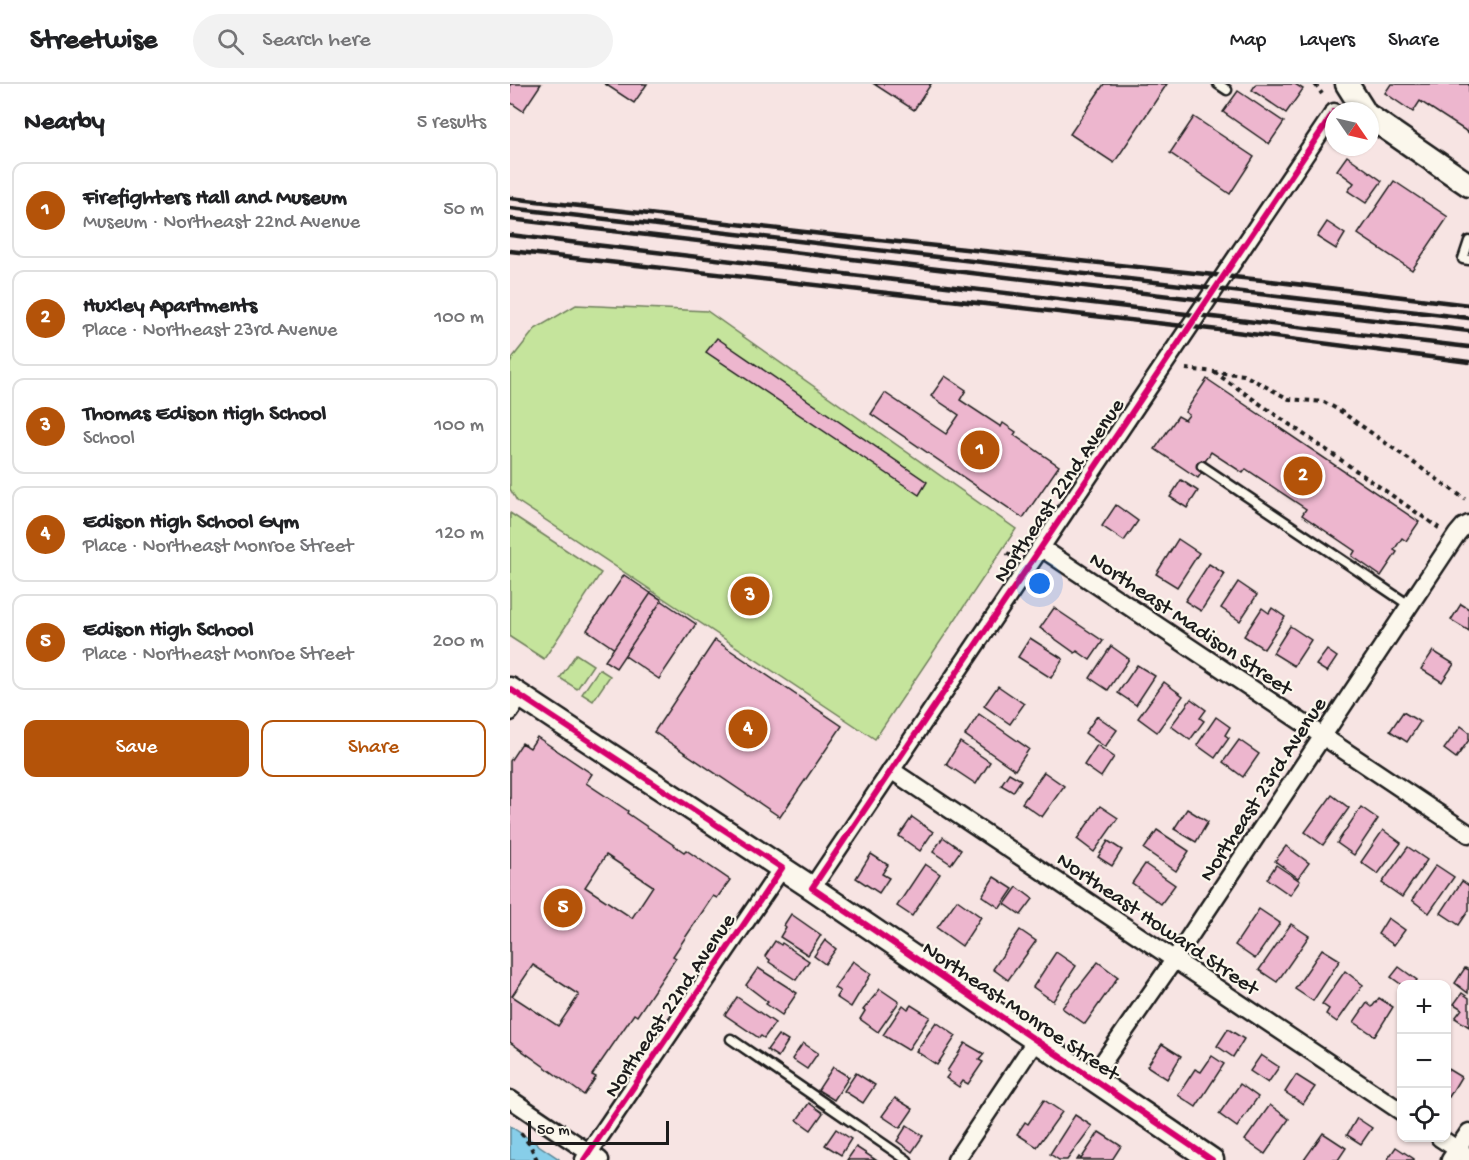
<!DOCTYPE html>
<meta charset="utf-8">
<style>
body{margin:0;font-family:"Gochi Hand",sans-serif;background:#f2f2f2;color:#202124}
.controls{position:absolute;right:18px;bottom:18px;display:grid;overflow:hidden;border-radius:12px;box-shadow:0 2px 4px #0004}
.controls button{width:54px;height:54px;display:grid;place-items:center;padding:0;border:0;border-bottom:2px solid #e0e0e0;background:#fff;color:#202124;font:30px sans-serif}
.compass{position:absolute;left:815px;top:18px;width:54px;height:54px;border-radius:50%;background:#fff;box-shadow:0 2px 4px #0004;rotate:124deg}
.scale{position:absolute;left:18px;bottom:15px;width:141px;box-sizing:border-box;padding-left:6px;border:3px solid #1c1c1c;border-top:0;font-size:16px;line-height:21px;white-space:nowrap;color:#1c1c1c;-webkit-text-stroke:4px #fbf7ec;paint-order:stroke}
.you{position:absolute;left:530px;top:500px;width:21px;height:21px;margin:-15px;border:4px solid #fff;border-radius:50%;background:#1a73e8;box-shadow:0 0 0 9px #1a73e833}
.badge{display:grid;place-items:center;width:39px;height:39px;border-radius:50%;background:#b45309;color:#fff;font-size:20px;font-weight:700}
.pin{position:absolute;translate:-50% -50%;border:3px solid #fff;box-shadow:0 2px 6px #0006}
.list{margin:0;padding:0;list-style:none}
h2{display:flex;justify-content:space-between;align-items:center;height:78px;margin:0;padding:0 24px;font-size:26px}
h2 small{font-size:20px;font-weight:400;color:#757577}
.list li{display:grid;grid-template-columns:39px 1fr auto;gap:18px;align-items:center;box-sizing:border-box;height:96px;margin:0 12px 12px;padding:0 12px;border:2px solid #e0e0e0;border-radius:12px}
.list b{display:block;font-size:22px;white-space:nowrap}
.list p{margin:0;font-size:20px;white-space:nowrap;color:#757577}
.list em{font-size:20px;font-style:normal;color:#757577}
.actions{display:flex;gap:12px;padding:18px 24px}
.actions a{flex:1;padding:14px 0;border:2px solid #b45309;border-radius:12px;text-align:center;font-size:21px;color:#b45309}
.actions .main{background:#b45309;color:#fff}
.icon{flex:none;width:33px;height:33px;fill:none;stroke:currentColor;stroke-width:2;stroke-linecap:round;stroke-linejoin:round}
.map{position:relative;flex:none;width:959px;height:1076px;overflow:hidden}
header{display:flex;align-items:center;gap:36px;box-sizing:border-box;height:84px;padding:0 30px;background:#fff;border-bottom:2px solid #e0e0e0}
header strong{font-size:28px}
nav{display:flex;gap:33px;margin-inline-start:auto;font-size:21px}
.search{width:420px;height:54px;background:#f2f2f2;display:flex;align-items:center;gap:15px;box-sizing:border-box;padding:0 21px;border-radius:33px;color:#757577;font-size:22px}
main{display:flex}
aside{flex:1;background:#fff}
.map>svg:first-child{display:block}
</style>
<header>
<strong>Streetwise</strong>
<div class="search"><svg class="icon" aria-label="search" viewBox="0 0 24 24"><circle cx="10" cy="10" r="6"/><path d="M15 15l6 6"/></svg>Search here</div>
<nav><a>Map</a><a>Layers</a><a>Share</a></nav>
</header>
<main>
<aside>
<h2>Nearby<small>5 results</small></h2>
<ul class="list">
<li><span class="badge">1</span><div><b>Firefighters Hall and Museum</b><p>Museum · Northeast 22nd Avenue</p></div><em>50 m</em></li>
<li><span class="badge">2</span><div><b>Huxley Apartments</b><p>Place · Northeast 23rd Avenue</p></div><em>100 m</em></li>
<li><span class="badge">3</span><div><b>Thomas Edison High School</b><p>School</p></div><em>100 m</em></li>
<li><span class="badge">4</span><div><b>Edison High School Gym</b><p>Place · Northeast Monroe Street</p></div><em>120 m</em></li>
<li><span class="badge">5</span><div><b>Edison High School</b><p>Place · Northeast Monroe Street</p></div><em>200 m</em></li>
</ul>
<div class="actions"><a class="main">Save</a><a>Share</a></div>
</aside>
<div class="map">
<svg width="959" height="1076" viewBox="0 0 959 1076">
<rect width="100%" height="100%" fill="#f7e4e3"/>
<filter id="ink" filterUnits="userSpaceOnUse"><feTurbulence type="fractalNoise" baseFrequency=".0167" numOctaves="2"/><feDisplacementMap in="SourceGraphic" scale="12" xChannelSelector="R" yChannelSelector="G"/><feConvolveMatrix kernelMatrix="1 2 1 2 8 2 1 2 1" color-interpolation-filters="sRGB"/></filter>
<g filter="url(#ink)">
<g fill="#c5e49c" stroke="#70805c" stroke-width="1.5">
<path d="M66 221 197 227 506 445 365 655 7 417 0 405V280L3 273 25 245Z"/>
<path d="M0 429 91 489 34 575 0 553Z"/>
<path d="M66 570 83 581 67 605 50 594Z"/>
<path d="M89 585 100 592 83 617 72 610Z"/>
</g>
<path fill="#87cee9" stroke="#5c8797" stroke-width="1.5" d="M0 1042 49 1075V1076H0Z"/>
<g fill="#edb6ce" stroke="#1c1c1c" stroke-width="1.5" fill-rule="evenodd">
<path d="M0 0H31L13 27 0 18Z"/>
<path d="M95 0H137L124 19Z"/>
<path d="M364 0H421L404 26Z"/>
<path d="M594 0H657L604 79 560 50Z"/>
<path d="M746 0H785L793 5 776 29 742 6Z"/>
<path d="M881 0H959V49L910 17 903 28 875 9Z"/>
<path d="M728 7 774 38 759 60 713 28Z"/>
<path d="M684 33 744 73 720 110 660 69Z"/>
<path d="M837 72 872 97 856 119 838 107 844 99 827 86Z"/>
<path d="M884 97 938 133 902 186 848 150Z"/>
<path d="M817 138 835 150 826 165 807 153Z"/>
<path d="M207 254 417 398 409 411 196 268Z"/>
<path d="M435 292 456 306 450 316 491 343 493 339 506 348 504 351 549 382 513 434 361 330 375 309 436 350 449 331 421 312Z"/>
<path d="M697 295 909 438 896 457 892 454 884 466 887 468 871 492 842 472 845 467 792 431 796 425 736 385 733 389 701 368 692 382 695 384 688 394 645 365 668 332 675 336 679 331 675 328Z"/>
<path d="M671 396 688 407 677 424 660 413Z"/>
<path d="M606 421 628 437 614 457 592 442Z"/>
<path d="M668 455 689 469 667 503 646 490Z"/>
<path d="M699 480 715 490 691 527 675 517Z"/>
<path d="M114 491 186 540 149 595 77 546Z"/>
<path d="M728 498 747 511 730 537 711 524Z"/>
<path d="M141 509 152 516 106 584 95 577Z"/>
<path d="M951 520 959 525V547L941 536Z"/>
<path d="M544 524 593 557 580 576 567 567 565 569 530 544Z"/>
<path d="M752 524 759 529 762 524 775 533 754 565 734 552Z"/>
<path d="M780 542 801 556 784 582 763 569Z"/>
<path d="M520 554 553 575 541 594 508 573Z"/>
<path d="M205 556 332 642 270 733 144 648Z"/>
<path d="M601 562 619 575 598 606 580 594Z"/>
<path d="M817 566 827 573 817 588 806 581Z"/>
<path d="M923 567 944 580 932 598 911 585Z"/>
<path d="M627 581 645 592 626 621 608 609Z"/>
<path d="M654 598 673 612 647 648 628 634Z"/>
<path d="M488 602 514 620 500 640 474 622Z"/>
<path d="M681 615 696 626 690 634 694 637 680 656 661 642Z"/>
<path d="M893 628 910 638 897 658 880 647Z"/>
<path d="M469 630 519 665 505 686 455 651Z"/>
<path d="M587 632 607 646 595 663 575 649Z"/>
<path d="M706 633 720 643 715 651 719 654 705 674 687 661Z"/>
<path d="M951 642 959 648V656L946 674 934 665Z"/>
<path d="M27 653 82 690 76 699 118 727 117 729 174 768 176 766 220 796 207 814 203 812 163 872 166 874 127 932 124 930 82 991 86 993 74 1011 0 958V677L12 659 20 664ZM96 771 143 802 122 834 75 803ZM23 881 69 911 48 942 2 912Z"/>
<path d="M729 656 749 670 733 693 713 678Z"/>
<path d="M450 658 480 678 466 700 436 680Z"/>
<path d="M587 661 604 673 591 693 574 681Z"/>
<path d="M534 688 554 702 532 733 512 719Z"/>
<path d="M499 689 511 696 503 708 491 701Z"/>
<path d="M822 711 839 724 813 761 795 748Z"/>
<path d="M590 722 608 734 584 768 567 755Z"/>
<path d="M851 723 868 735 844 771 827 759Z"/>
<path d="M677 725 698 738 686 758 664 745Z"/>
<path d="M402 733 423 748 410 767 389 752Z"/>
<path d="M647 746 679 767 666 787 634 765Z"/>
<path d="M873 746 891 759 868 790 851 778Z"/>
<path d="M433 753 451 766 441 780 423 768Z"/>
<path d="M598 757 612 766 602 782 588 773Z"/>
<path d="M776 762 799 779 788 794 765 777Z"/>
<path d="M898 763 917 776 892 813 872 799Z"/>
<path d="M361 770 378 781 372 790 379 794 369 809 346 794Z"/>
<path d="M415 780 430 790 402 832 387 822Z"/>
<path d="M635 780 665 801 651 820 622 799Z"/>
<path d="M766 781 790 797 780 811 757 795Z"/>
<path d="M926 781 944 793 919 829 902 816Z"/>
<path d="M484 793 503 805 490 824 472 812Z"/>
<path d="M952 797 959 802V826L949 841 931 829Z"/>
<path d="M507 803 523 815 511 831 495 820Z"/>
<path d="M447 816 471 833 452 862 427 844Z"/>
<path d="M749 825 770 839 745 875 725 861Z"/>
<path d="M281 830 311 851 298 871 270 853 276 843 274 841Z"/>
<path d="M878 834 895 846 884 861 868 850Z"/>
<path d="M781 840 799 852 767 898 749 886Z"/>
<path d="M510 846 526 857 498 896 483 885Z"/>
<path d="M315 856 326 865 315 880 304 872Z"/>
<path d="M265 857 271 861 272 859 299 877 286 896 259 878 260 876 255 872Z"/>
<path d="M812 865 830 876 803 917 785 905Z"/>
<path d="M546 868 566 882 543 917 523 903Z"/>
<path d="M343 877 361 890 341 923 326 913 330 907 324 904Z"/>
<path d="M588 878 608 893 575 940 552 924Z"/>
<path d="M889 883 907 896 904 900 892 901 881 893Z"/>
<path d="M248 884 287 909 272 931 256 920 258 918 236 901Z"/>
<path d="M955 884 959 886 958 909 945 899Z"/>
<path d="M835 887 853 901 827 938 816 930 819 925 812 920Z"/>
<path d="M370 905 389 918 368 948 350 935 355 927 353 926Z"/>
<path d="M952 909 959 914V943L945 934 952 925 944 920Z"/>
<path d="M227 913 265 939 254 954 251 952 249 954 215 931Z"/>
<path d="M869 914 883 923 865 952 844 938 857 919 862 923Z"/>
<path d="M393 921 398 925 401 921 420 933 398 966 373 951Z"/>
<path d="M426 938 446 952 427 981 406 967Z"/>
<path d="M718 945 734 955 723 973 707 962Z"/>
<path d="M268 951 278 957 268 973 257 966Z"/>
<path d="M293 959 308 969 297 985 282 975Z"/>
<path d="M455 959 474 970 469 976 473 978 458 1000 453 997 449 1003 436 994 440 989 437 987Z"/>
<path d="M652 960 671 972 657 995 637 982Z"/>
<path d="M751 971 769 983 758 999 740 987Z"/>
<path d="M702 972 714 980 686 1023 668 1011 685 985 691 988Z"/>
<path d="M323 983 339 993 324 1016 308 1006Z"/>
<path d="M936 984 951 993 939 1013 936 1012Z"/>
<path d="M346 989 365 1001 353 1019 334 1007Z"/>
<path d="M786 991 805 1003 793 1020 775 1008Z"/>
<path d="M730 1000 748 1013 727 1043 709 1030Z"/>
<path d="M385 1014 403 1025 390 1044 372 1032Z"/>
<path d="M534 1016 552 1028 527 1063 507 1050 515 1038 518 1040Z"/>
<path d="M299 1019 313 1029 301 1046 287 1036Z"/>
<path d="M760 1021 779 1035 755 1070 735 1056Z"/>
<path d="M565 1031 582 1042 557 1076H549L540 1070Z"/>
<path d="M847 1034 862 1044 851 1060 837 1051Z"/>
<path d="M397 1041 413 1052 402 1068 387 1057Z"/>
<path d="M326 1045 341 1055 331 1071 315 1061Z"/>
<path d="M589 1048 611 1062 602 1076H567L569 1073 571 1075Z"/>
<path d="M813 1049 836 1064 828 1076H794Z"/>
<path d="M346 1063 366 1076H337Z"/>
<path d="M886 1063 904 1075V1076H877Z"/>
</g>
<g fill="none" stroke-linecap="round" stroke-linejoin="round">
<defs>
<g id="lane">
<path d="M708 0 717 6"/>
<path d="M959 157 953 175 959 176"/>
<path d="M692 382 899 521"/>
<path d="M221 955 397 1076"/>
</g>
<g id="street">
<path d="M530 463 959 750"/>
<path d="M0 628 10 612"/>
<path d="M381 686 892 1028"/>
<path d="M302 804 824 28"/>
<path d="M582 994 664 876 947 450 953 443 959 440"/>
<path d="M0 1015 90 1076"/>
<path d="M930 1054 959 1073"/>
<path d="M74 1076 272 784"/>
<path d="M446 1076 526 956"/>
<path d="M940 1076 959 1048"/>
</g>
<g id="secondary">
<path d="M837 0 854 27"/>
<path d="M860 33 959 101"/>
<path d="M0 605 302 804 702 1076"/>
</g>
</defs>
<use href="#lane" stroke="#1c1c1c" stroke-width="13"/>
<use href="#street" stroke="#1c1c1c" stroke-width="21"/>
<use href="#secondary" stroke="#1c1c1c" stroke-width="27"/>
<g stroke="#1c1c1c" stroke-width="4" stroke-dasharray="4.5 4.5" stroke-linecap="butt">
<path d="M805 0 812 10"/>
<path d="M676 285 734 291 779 315 814 318 829 326 955 415"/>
<path d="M704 288 929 444"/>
<path d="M497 469 504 474"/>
<path d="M11 1049 20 1061 27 1076"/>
</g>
<use href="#lane" stroke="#fbf7ec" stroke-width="8"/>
<use href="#street" stroke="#fbf7ec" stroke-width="16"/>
<use href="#secondary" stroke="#fbf7ec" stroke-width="22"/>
<g stroke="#1c1c1c" stroke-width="4.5">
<path d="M0 114 321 151 752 196 959 221"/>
<path d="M0 124 959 234"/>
<path d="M0 135 959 247"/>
<path d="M0 151 959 263"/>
<path d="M0 167 718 247 959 278"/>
</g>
<defs>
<g id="cycleway">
<path d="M0 605 272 784 74 1076"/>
<path d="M702 1076 302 804 824 28"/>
</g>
</defs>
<use href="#cycleway" stroke="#fbf7ec" stroke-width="10"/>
<use href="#cycleway" stroke="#d6006c" stroke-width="6"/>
</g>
</g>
<g text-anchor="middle" stroke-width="4.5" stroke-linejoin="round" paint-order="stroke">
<g font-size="22" fill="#1c1c1c" stroke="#fbf7ec">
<text transform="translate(547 405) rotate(-56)" y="8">Northeast 22nd Avenue</text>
<text transform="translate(682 538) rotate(34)" y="8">Northeast Madison Street</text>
<text transform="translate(751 704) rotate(-57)" y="8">Northeast 23rd Avenue</text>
<text transform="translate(649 838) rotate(34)" y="8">Northeast Howard Street</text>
<text transform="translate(158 920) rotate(-56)" y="8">Northeast 22nd Avenue</text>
<text transform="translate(512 925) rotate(34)" y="8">Northeast Monroe Street</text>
</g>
</g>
</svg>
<div class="controls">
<button>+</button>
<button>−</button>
<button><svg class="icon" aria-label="locate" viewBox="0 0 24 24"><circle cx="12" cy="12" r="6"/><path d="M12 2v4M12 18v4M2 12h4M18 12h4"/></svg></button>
</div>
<svg class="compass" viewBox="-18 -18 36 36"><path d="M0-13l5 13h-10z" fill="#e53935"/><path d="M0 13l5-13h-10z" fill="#757577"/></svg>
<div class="scale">50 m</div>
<div class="you"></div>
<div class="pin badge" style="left:470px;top:366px">1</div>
<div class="pin badge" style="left:793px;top:392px">2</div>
<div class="pin badge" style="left:240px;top:512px">3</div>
<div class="pin badge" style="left:238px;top:645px">4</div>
<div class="pin badge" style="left:53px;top:824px">5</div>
</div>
</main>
